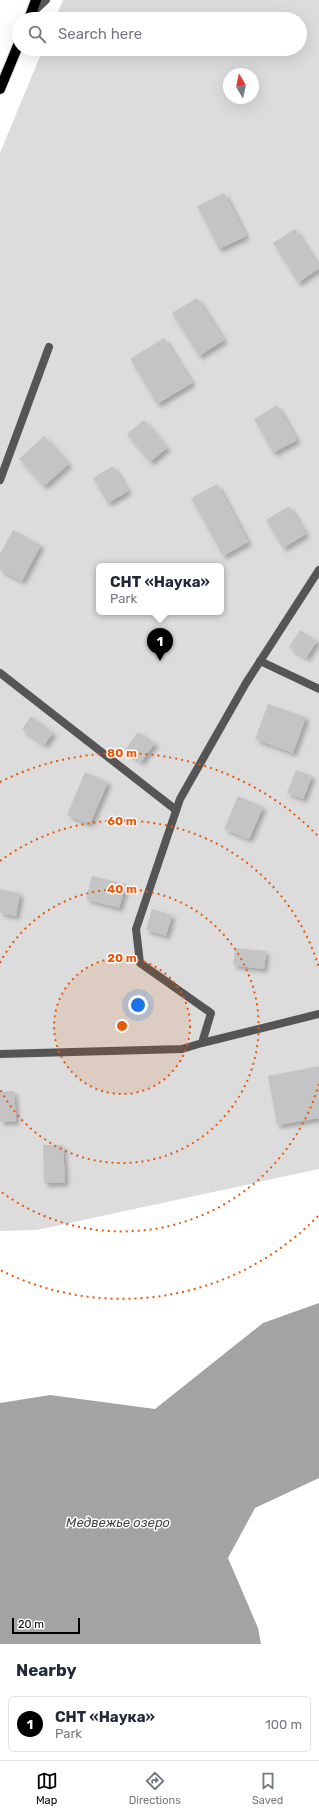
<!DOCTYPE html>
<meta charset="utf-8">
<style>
body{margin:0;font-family:Rubik,sans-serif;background:#f2f2f3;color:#1f2937}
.compass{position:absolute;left:223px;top:68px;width:36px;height:36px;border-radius:50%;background:#fff;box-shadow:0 4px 16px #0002;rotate:351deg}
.scale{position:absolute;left:12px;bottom:10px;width:68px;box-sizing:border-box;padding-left:4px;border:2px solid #000;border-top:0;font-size:11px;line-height:14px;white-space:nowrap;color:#000;-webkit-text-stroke:3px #fff;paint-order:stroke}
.you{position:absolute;left:138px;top:1005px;width:14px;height:14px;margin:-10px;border:3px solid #fff;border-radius:50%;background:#1a73e8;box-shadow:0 0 0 6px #1a73e833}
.badge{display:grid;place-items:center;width:26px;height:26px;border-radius:50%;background:#000;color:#fff;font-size:13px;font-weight:700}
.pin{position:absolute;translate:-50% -33px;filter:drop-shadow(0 1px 2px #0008)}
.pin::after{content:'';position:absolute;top:21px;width:14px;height:12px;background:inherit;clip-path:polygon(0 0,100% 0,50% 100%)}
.popup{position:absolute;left:96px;top:563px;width:128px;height:52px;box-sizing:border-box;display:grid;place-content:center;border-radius:6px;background:#fff;filter:drop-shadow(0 1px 3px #0005);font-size:13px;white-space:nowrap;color:#747a83}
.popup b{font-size:15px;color:#1f2937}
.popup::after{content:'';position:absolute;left:50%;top:100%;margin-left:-8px;border:8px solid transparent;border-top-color:#fff}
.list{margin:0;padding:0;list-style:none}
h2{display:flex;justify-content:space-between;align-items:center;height:52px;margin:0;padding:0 16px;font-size:17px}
h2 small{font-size:13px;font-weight:400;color:#747a83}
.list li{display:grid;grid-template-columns:26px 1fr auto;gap:12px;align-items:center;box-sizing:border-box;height:56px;margin:0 8px 8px;padding:0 8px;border:1px solid #e0e1e3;border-radius:6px}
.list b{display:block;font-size:15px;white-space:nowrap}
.list p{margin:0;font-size:13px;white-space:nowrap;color:#747a83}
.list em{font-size:13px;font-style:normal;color:#747a83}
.icon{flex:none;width:22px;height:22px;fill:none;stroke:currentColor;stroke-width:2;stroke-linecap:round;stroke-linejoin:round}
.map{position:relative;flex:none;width:319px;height:1644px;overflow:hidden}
.search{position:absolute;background:#fff;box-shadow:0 4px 16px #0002;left:12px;right:12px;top:12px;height:44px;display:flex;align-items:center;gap:10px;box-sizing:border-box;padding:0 14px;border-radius:22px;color:#747a83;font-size:15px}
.sheet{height:116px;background:#fff}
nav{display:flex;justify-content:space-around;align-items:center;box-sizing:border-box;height:56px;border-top:1px solid #e0e1e3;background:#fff;font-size:11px;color:#747a83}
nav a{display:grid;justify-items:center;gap:2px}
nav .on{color:#000}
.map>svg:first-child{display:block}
</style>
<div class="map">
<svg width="319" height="1644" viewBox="0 0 319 1644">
<defs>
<filter id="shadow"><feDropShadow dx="3.5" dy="3.5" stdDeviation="2" flood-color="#0004"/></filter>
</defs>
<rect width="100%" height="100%" fill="#fff"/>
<path fill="#dcdcdc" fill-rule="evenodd" d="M63 0H319V1169L37 1230 0 1231V153L43 49H300V19H55ZM229 74H253V98H229ZM99 566H221V612H99Z"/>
<path fill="#a3a3a3" d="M319 1303V1478L255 1508 228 1558 258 1628 261 1644H0V1403L50 1395 155 1409 263 1323Z"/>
<g fill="#c4c4c4" filter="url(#shadow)">
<path d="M224 193 246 236 219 249 197 206Z"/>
<path d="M295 229 319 268 298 283 273 243Z"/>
<path d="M197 298 224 340 199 356 172 313Z"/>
<path d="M164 338 192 383 157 404 130 359Z"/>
<path d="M277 405 297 440 273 453 254 419Z"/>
<path d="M144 420 167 448 150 462 127 434Z"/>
<path d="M44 436 69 464 44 486 19 459Z"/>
<path d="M113 466 128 491 108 503 93 478Z"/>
<path d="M217 484 248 542 223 556 191 498Z"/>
<path d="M289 506 306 534 283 548 266 520Z"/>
<path d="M13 530 41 545 22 581 0 570V554Z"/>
<path d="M300 630 317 641 306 658 289 647Z"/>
<path d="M268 704 306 717 293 753 255 739Z"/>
<path d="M31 716 53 733 44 745 22 729Z"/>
<path d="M138 732 155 743 141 762 125 750Z"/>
<path d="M296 770 312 776 303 799 287 793Z"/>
<path d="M85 772 108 782 90 824 67 815Z"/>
<path d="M238 796 263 807 249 839 224 829Z"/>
<path d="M92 876 126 884 119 908 86 899Z"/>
<path d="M0 889 20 893 16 916 0 913Z"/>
<path d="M152 909 172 915 166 936 146 930Z"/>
<path d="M235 948 266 951 264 969 233 965Z"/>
<path d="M319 1066V1118L277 1125 268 1076Z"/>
<path d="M14 1091 16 1121 0 1122V1092Z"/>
<path d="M43 1145H63L65 1183H44Z"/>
</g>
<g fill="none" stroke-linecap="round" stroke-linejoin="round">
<defs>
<g id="primary">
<path d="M29 19 36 0"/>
<path d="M0 89 19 43"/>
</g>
</defs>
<use href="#primary" stroke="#dbdbdb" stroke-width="12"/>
<g stroke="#555" stroke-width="8">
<path d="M32 13 46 0"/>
<path d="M0 480 49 347"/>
<path d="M260 661 319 689"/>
<path d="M0 673 176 810"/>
<path d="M202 1043 319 1014"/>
<path d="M0 1054 182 1049 202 1043 211 1013 140 963 136 929 180 799 246 683 319 570"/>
</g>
<use href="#primary" stroke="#000" stroke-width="10"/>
</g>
<circle cx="122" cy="1026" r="68" fill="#e8590c" fill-opacity=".12"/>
<g fill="none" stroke="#e8590c" stroke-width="2" stroke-dasharray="2 4">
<circle cx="122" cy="1026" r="68"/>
<path d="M0 963A137 137 0 1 1 0 1089"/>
<path d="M319 1084A205 205 0 0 1 0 1191M0 861A205 205 0 0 1 319 968"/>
<path d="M318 1216A273 273 0 0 1 0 1270M0 782A273 273 0 0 1 318 836"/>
</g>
<g text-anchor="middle" stroke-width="3" stroke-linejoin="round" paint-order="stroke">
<g font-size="13" font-style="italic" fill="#444" stroke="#fff">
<text x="118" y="1527">Медвежье озеро</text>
</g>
</g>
<circle cx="122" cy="1026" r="6" fill="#e8590c" stroke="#fff" stroke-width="2"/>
<g font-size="12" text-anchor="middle" font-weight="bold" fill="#e8590c" stroke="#fff" stroke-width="3" stroke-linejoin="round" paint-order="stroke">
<text x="122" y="757">80 m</text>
<text x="122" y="825">60 m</text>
<text x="122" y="893">40 m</text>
<text x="122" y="962">20 m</text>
</g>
</svg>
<svg class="compass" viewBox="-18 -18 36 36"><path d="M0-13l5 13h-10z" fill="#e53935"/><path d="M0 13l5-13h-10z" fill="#747a83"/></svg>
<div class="scale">20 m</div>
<div class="you"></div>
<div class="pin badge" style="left:160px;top:661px">1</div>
<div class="popup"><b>СНТ «Наука»</b>Park</div>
<div class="search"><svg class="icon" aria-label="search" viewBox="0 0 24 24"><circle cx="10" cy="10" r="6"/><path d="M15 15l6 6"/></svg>Search here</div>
</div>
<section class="sheet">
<h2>Nearby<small></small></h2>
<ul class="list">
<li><span class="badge">1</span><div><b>СНТ «Наука»</b><p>Park</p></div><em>100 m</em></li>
</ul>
</section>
<nav>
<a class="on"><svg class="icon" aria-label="map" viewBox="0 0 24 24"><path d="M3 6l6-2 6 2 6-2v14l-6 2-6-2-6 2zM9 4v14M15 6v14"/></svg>Map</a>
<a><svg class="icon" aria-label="directions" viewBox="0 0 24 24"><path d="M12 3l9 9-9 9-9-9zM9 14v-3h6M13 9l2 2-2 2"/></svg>Directions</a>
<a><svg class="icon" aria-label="saved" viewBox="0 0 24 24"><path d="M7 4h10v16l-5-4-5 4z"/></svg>Saved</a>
</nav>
